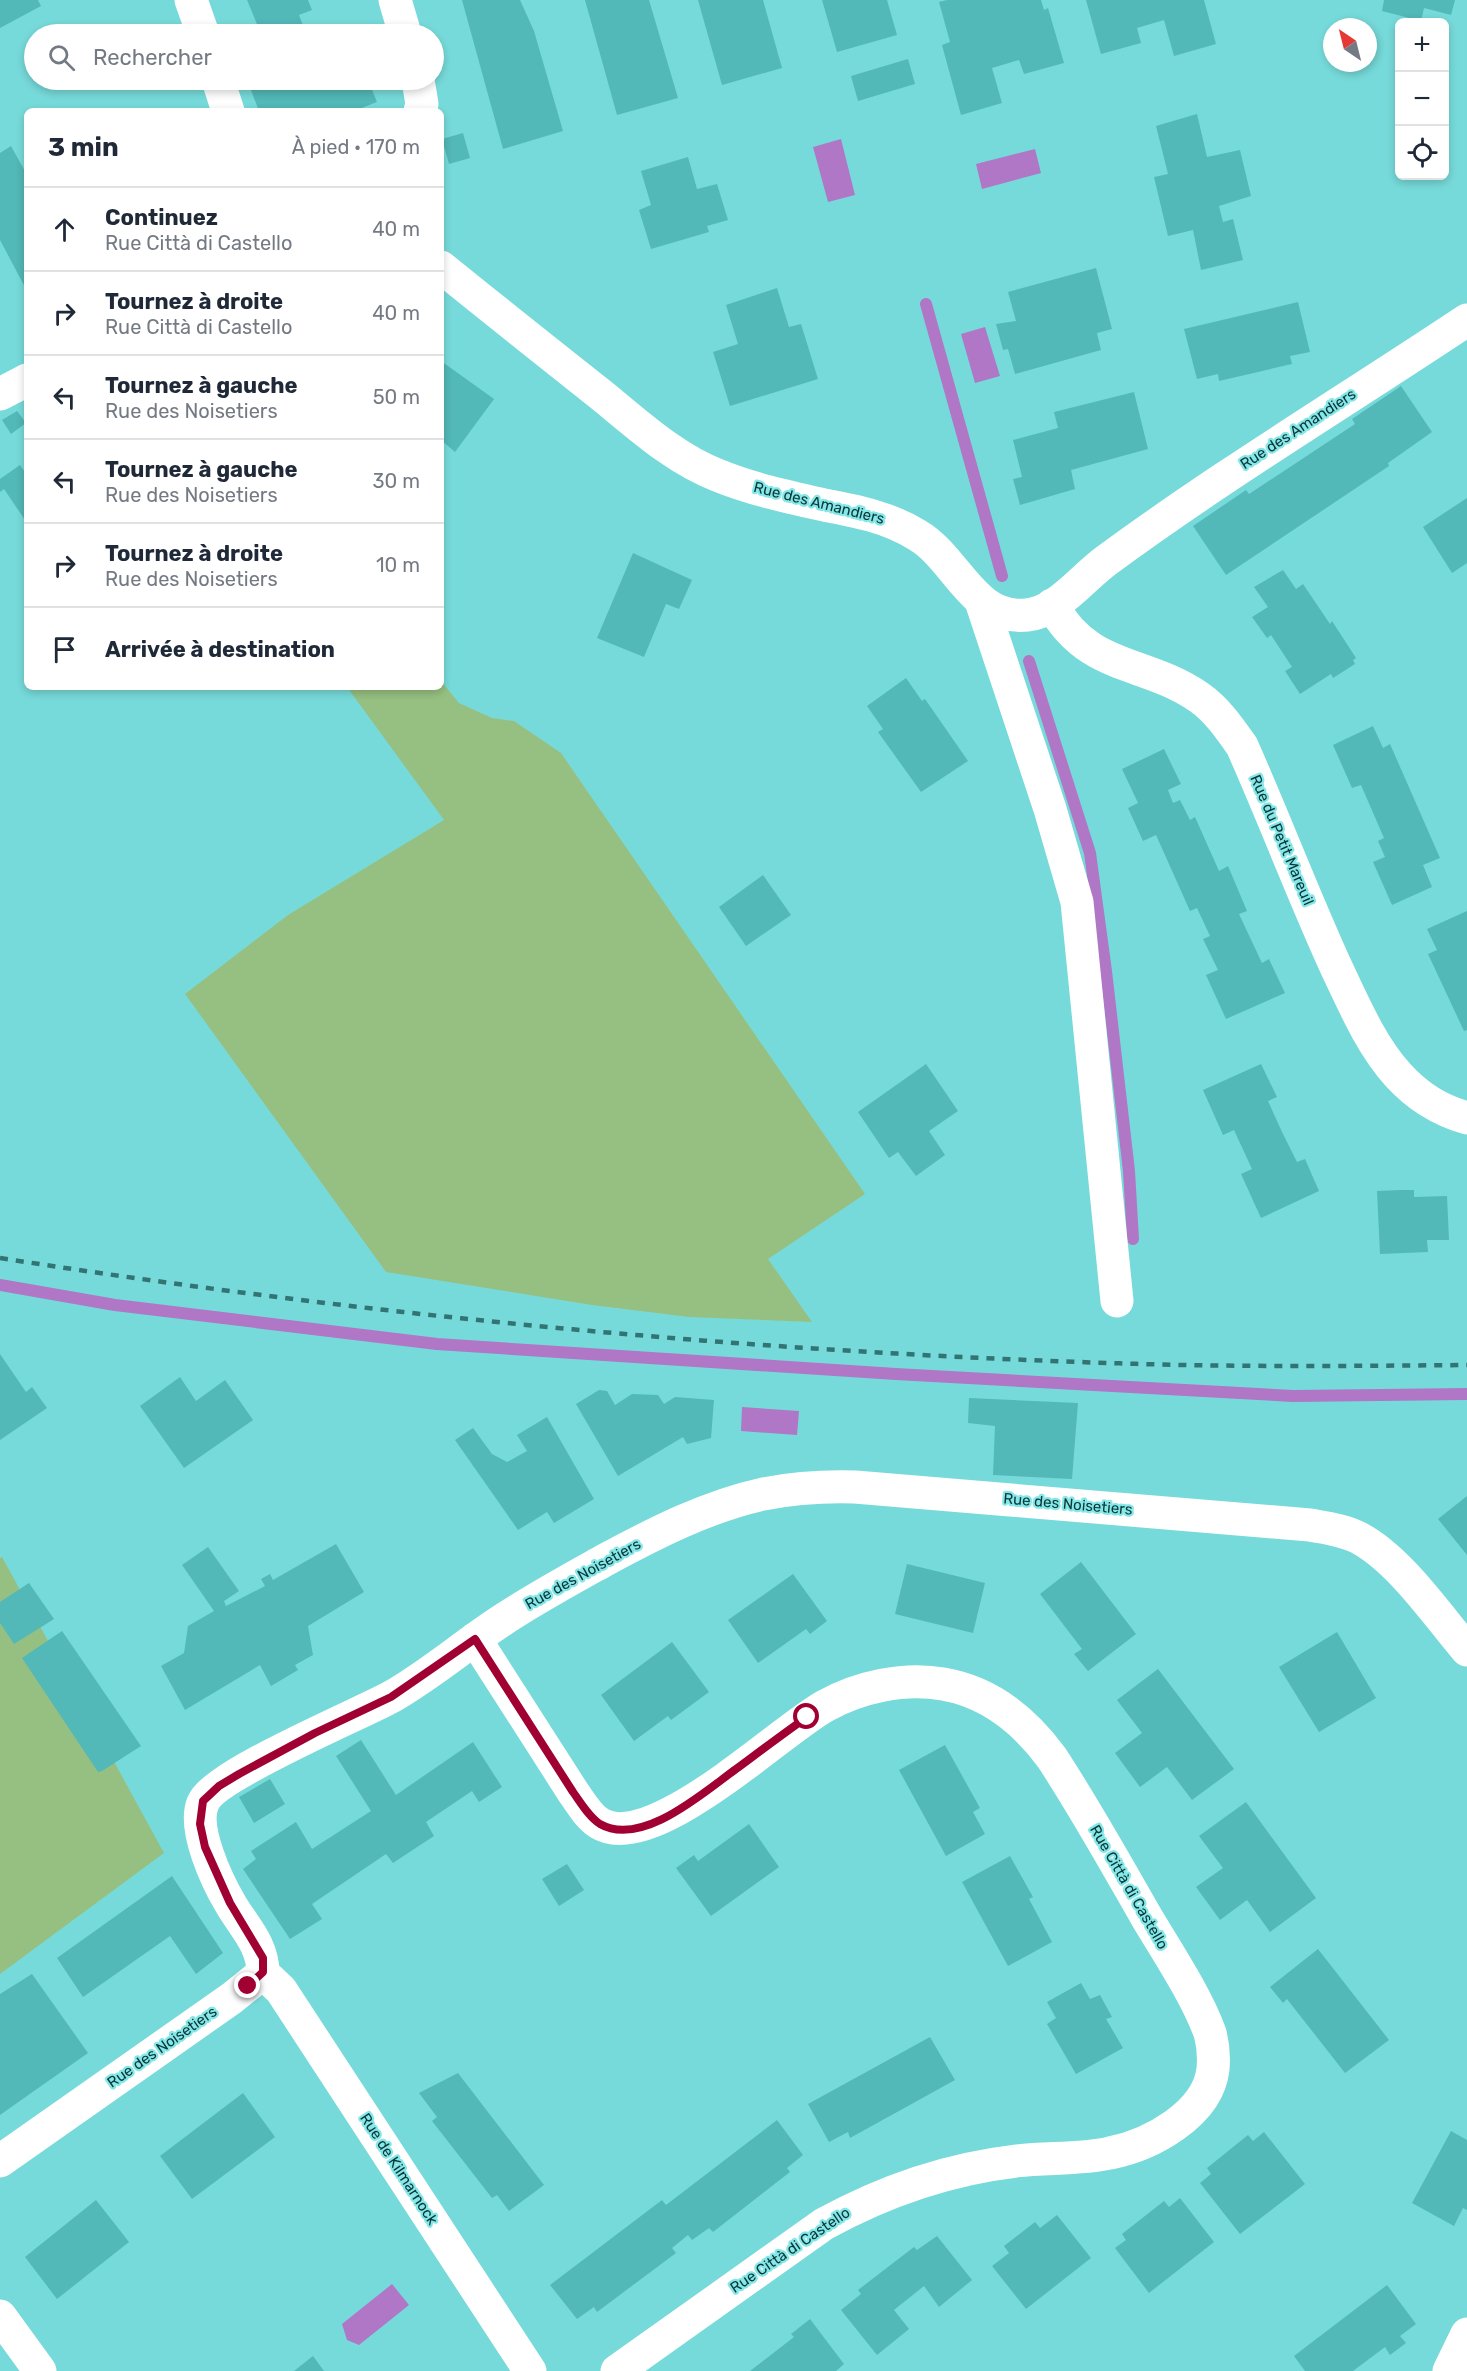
<!DOCTYPE html>
<html lang="fr">
<meta charset="utf-8">
<style>
body{margin:0;font-family:Rubik,sans-serif;background:#f6f6f7;color:#1f2937}
.controls{position:absolute;right:18px;top:18px;display:grid;overflow:hidden;border-radius:9px;box-shadow:0 3px 9px #0003}
.controls button{width:54px;height:54px;display:grid;place-items:center;padding:0;border:0;border-bottom:2px solid #e0e1e3;background:#fff;color:#1f2937;font:30px sans-serif}
.compass{position:absolute;left:1323px;top:18px;width:54px;height:54px;border-radius:50%;background:#fff;box-shadow:0 3px 9px #0003;rotate:325deg}
.stop{position:absolute;width:18px;height:18px;margin:-14px;border:4px solid #a10132;border-radius:50%;background:#fff}
.stop.end{background:#a10132;border-color:#fff;box-shadow:0 2px 6px #0008}
.list{margin:0;padding:0;list-style:none}
h2{display:flex;justify-content:space-between;align-items:center;height:78px;margin:0;padding:0 24px;font-size:26px}
h2 small{font-size:20px;font-weight:400;color:#747a83}
.list li{display:grid;grid-template-columns:39px 1fr auto;gap:18px;align-items:center;box-sizing:border-box;height:84px;padding:0 24px;border-top:2px solid #e0e1e3}
.list b{display:block;font-size:22px;white-space:nowrap}
.list p{margin:0;font-size:20px;white-space:nowrap;color:#747a83}
.list em{font-size:20px;font-style:normal;color:#747a83}
.icon{flex:none;width:33px;height:33px;fill:none;stroke:currentColor;stroke-width:2;stroke-linecap:round;stroke-linejoin:round}
.map{position:relative;flex:none;width:1467px;height:2371px;overflow:hidden}
.search{position:absolute;background:#fff;box-shadow:0 3px 9px #0003;left:24px;top:24px;width:420px;height:66px;display:flex;align-items:center;gap:15px;box-sizing:border-box;padding:0 21px;border-radius:33px;color:#747a83;font-size:22px}
.panel{position:absolute;background:#fff;box-shadow:0 3px 9px #0003;left:24px;top:108px;width:420px;height:582px;border-radius:9px}
.map>svg:first-child{display:block}
</style>
<div class="map">
<svg width="1467" height="2371" viewBox="0 0 1467 2371">
<rect width="100%" height="100%" fill="#77dada"/>
<g fill="#96c081">
<path d="M441 681 459 703 492 718 514 721 561 753 865 1194 768 1259 812 1322 689 1317 592 1305 386 1272 185 994 288 915 444 820 347 687H441Z"/>
<path d="M2 1557 164 1853 0 1974V1558Z"/>
</g>
<g fill="#af77c6">
<path d="M841 139 855 195 828 202 813 147Z"/>
<path d="M1035 149 1041 173 982 189 976 164Z"/>
<path d="M985 327 1000 376 975 383 961 334Z"/>
<path d="M742 1407 799 1411 797 1435 741 1431Z"/>
<path d="M392 2284 409 2305 359 2345 347 2340 342 2324Z"/>
</g>
<g fill="none" stroke-linecap="round" stroke-linejoin="round">
<g stroke="#af77c6" stroke-width="12">
<path d="M926 304 1002 576"/>
<path d="M1029 661 1090 853 1106 971 1129 1171 1133 1239"/>
<path d="M0 1285 115 1305 437 1344 896 1374 1293 1396 1467 1394"/>
</g>
</g>
<g fill="#53b8b8">
<path d="M0 0H38L41 6 0 28Z"/>
<path d="M247 0H308L312 10 299 15 306 33 261 34Z"/>
<path d="M462 0H520L534 31 563 131 503 149Z"/>
<path d="M585 0H649L678 98 617 115Z"/>
<path d="M698 0H763L782 68 722 85Z"/>
<path d="M822 0H887L897 35 837 52Z"/>
<path d="M947 0H1041L1044 10 1048 8 1064 63 1024 74 1019 60 992 68 1002 103 961 115 942 45 950 42 939 2Z"/>
<path d="M1086 0H1204L1216 44 1174 56 1164 20 1137 28 1141 43 1101 54Z"/>
<path d="M1384 0H1455L1451 15 1424 8 1421 21 1382 11Z"/>
<path d="M908 59 915 84 858 101 851 76Z"/>
<path d="M264 80H368L377 102 354 111H259L249 85Z"/>
<path d="M1197 114 1207 157 1240 150 1251 196 1219 206 1223 222 1233 219 1243 260 1201 270 1193 230 1168 236 1154 177 1168 174 1156 126Z"/>
<path d="M463 133 470 158 449 164 442 139Z"/>
<path d="M11 146 27 175V291L0 240V153Z"/>
<path d="M688 157 697 189 717 184 728 220 707 226 709 232 651 249 639 210 651 205 641 171Z"/>
<path d="M1096 268 1112 329 1097 333 1101 350 1015 374 1008 349 1003 350 996 324 1016 321 1008 292Z"/>
<path d="M777 288 789 327 801 324 818 379 730 406 713 352 738 344 726 305Z"/>
<path d="M1298 302 1310 352 1290 356 1292 364 1219 381 1218 374 1197 379 1184 329Z"/>
<path d="M441 361 494 399 455 452 441 440Z"/>
<path d="M1401 386 1432 432 1388 463 1389 466 1226 575 1193 526 1246 490 1249 494 1355 424 1352 419Z"/>
<path d="M1134 392 1148 449 1071 470 1075 489 1020 505 1013 479 1022 477 1013 440 1058 428 1054 412Z"/>
<path d="M17 411 26 423 11 434 2 420Z"/>
<path d="M20 465 27 475V523L4 489 0 492V479Z"/>
<path d="M1467 498V563L1452 573 1423 527Z"/>
<path d="M633 553 692 580 679 609 666 604 644 657 597 638Z"/>
<path d="M1283 570 1296 589 1303 584 1330 624 1332 621 1356 658 1353 660 1355 664 1333 678 1331 674 1300 694 1285 671 1292 667 1271 635 1267 638 1252 617 1268 607 1254 587Z"/>
<path d="M906 678 922 701 925 699 968 761 921 792 878 732 883 729 867 706Z"/>
<path d="M1373 726 1383 748 1390 744 1440 858 1423 865 1432 887 1392 905 1373 862 1385 857 1378 841 1384 838 1361 785 1352 788 1333 745Z"/>
<path d="M1164 749 1181 784 1168 790 1173 803 1180 800 1190 820 1195 817 1219 871 1228 866 1247 911 1239 914 1262 963 1269 959 1285 993 1226 1019 1206 975 1218 970 1203 939 1210 936 1197 908 1190 911 1156 835 1143 841 1128 808 1138 803 1122 769Z"/>
<path d="M763 875 791 915 746 946 719 907Z"/>
<path d="M1467 911V1030L1464 1031 1428 954 1437 950 1427 929Z"/>
<path d="M926 1064 958 1111 929 1131 945 1155 916 1176 898 1152 889 1158 858 1112Z"/>
<path d="M1261 1064 1277 1097 1268 1101 1282 1132 1297 1162 1305 1159 1319 1191 1261 1218 1241 1174 1252 1169 1234 1130 1223 1135 1203 1090Z"/>
<path d="M1400 1190H1414V1197L1447 1196 1449 1240H1427L1428 1252 1380 1254 1377 1191Z"/>
<path d="M0 1354 26 1392 32 1387 47 1408 0 1440Z"/>
<path d="M180 1377 196 1401 225 1380 253 1420 184 1468 140 1406Z"/>
<path d="M599 1390 607 1391 615 1405 632 1394 658 1395 664 1404 675 1397 714 1400 711 1438 687 1444 683 1437 618 1476 576 1404Z"/>
<path d="M969 1398 1078 1403 1072 1479 993 1475 995 1426 968 1423Z"/>
<path d="M547 1417 594 1499 554 1523 547 1512 518 1530 455 1440 473 1428 492 1454 507 1462 527 1451 517 1435Z"/>
<path d="M1467 1496V1555L1438 1519Z"/>
<path d="M336 1544 364 1592 308 1626 313 1655 295 1665 298 1670 271 1686 260 1665 185 1710 161 1666 184 1653 188 1626 214 1611 182 1565 208 1547 239 1591 224 1601 226 1606 265 1586 261 1579 270 1574 273 1580Z"/>
<path d="M1081 1562 1136 1634 1088 1671 1074 1654 1082 1649 1040 1594Z"/>
<path d="M907 1564 985 1583 973 1633 895 1614Z"/>
<path d="M793 1574 827 1621 810 1634 806 1629 758 1663 728 1620Z"/>
<path d="M29 1583 54 1619 14 1644 0 1623V1602Z"/>
<path d="M62 1631 141 1746 102 1771 98 1772 22 1658Z"/>
<path d="M1337 1632 1376 1698 1319 1732 1279 1667Z"/>
<path d="M672 1642 709 1692 671 1720 668 1716 634 1741 601 1695Z"/>
<path d="M1158 1669 1234 1769 1192 1800 1167 1767 1140 1787 1115 1753 1142 1733 1117 1700Z"/>
<path d="M361 1740 396 1795 473 1742 502 1787 479 1802 472 1791 426 1822 434 1836 393 1863 386 1854 312 1904 322 1919 290 1939 243 1869 256 1859 251 1851 296 1822 312 1849 371 1811 336 1756Z"/>
<path d="M945 1745 980 1808 973 1812 985 1834 946 1856 899 1770Z"/>
<path d="M270 1779 285 1804 254 1823 239 1797Z"/>
<path d="M1246 1802 1316 1898 1270 1932 1247 1900 1220 1920 1196 1887 1223 1868 1199 1836Z"/>
<path d="M749 1824 779 1867 711 1916 676 1868 694 1855 698 1861Z"/>
<path d="M1010 1856 1033 1897 1029 1899 1052 1942 1008 1966 962 1882Z"/>
<path d="M567 1864 584 1890 559 1906 542 1879Z"/>
<path d="M172 1876 223 1953 196 1974 170 1936 83 1997 57 1958Z"/>
<path d="M1318 1949 1389 2040 1345 2073 1287 1999 1283 2003 1270 1987Z"/>
<path d="M32 1974 88 2053 0 2115V1994Z"/>
<path d="M1081 1983 1090 1999 1100 1995 1112 2017 1106 2019 1123 2048 1076 2074 1047 2024 1056 2018 1047 2002Z"/>
<path d="M930 2037 955 2080 850 2138 848 2132 829 2142 808 2104Z"/>
<path d="M458 2073 544 2185 509 2211 497 2195 492 2198 432 2121 437 2117 419 2093Z"/>
<path d="M243 2093 275 2137 192 2199 160 2156Z"/>
<path d="M777 2120 803 2155 787 2168 790 2172 713 2232 709 2228 692 2240 688 2235 672 2248 676 2253 597 2312 594 2307 577 2319 550 2285 662 2200 666 2205Z"/>
<path d="M1451 2131 1467 2140V2210L1463 2208 1454 2226 1412 2203Z"/>
<path d="M1264 2132 1305 2184 1240 2234 1200 2183 1211 2174 1207 2168 1248 2135 1253 2141Z"/>
<path d="M1180 2198 1214 2242 1149 2293 1115 2248 1126 2240 1122 2234 1164 2201 1169 2207Z"/>
<path d="M96 2200 129 2242 57 2299 25 2257Z"/>
<path d="M1057 2215 1091 2258 1026 2309 992 2266 1009 2253 1004 2246 1035 2222 1040 2228Z"/>
<path d="M937 2236 972 2280 939 2307 924 2286 894 2310 909 2329 877 2355 841 2310 861 2294 858 2290 914 2247 917 2250Z"/>
<path d="M1387 2285 1416 2324 1400 2336 1406 2343 1390 2355 1385 2347 1353 2371H1305L1294 2356Z"/>
<path d="M810 2319 844 2364 836 2371H750L794 2337 791 2334Z"/>
<path d="M313 2356 324 2371H294Z"/>
</g>
<g fill="none" stroke-linecap="round" stroke-linejoin="round">
<g stroke="#fff" stroke-width="33">
<path d="M191 0 203 34"/>
<path d="M395 0 405 34"/>
<path d="M218 80 228 111"/>
<path d="M418 80 422 104 420 111"/>
<path d="M441 267C494 310 547 352 600 394 636 423 673 458 717 475 751 489 788 497 824 505 856 511 888 517 917 535 957 558 973 621 1027 615 1058 612 1083 577 1107 560 1224 474 1347 400 1467 320"/>
<path d="M0 394 27 380"/>
<path d="M982 604 1050 809 1077 902 1117 1301"/>
<path d="M1052 605C1089 672 1144 659 1200 698 1217 710 1230 729 1242 746 1275 820 1303 895 1337 969 1354 1005 1371 1045 1398 1075 1418 1097 1439 1110 1467 1118"/>
<path d="M475 1639 573 1792C581 1803 588 1816 599 1823 651 1856 778 1732 825 1706 859 1687 904 1677 943 1684 990 1692 1025 1721 1052 1758 1086 1810 1116 1864 1147 1918 1168 1953 1196 1995 1210 2033 1213 2044 1214 2058 1213 2069 1208 2114 1151 2145 1110 2153 1079 2160 1047 2157 1016 2161 947 2169 884 2191 824 2224L617 2371"/>
<path d="M263 1973 281 1990 530 2371"/>
<path d="M0 2161 232 1998 263 1973C263 1944 243 1926 230 1903 217 1881 192 1828 203 1803 214 1775 358 1715 391 1697 428 1676 462 1647 498 1623 532 1600 569 1580 605 1560 655 1533 708 1506 763 1494 794 1488 824 1486 855 1487L1310 1525C1326 1528 1344 1530 1359 1538 1400 1560 1437 1615 1467 1650"/>
<path d="M0 2316 40 2371"/>
<path d="M1449 2371 1467 2334"/>
</g>
<path stroke="#327374" stroke-width="4.5" stroke-dasharray="8 8" stroke-linecap="butt" d="M0 1258C378 1317 759 1353 1141 1364 1250 1367 1358 1366 1467 1365"/>
</g>
<g fill="none" stroke-linecap="round" stroke-linejoin="round">
<path stroke="#a10132" stroke-width="8" d="M248 1986 263 1972V1958L230 1903 205 1847 200 1824 203 1801 219 1786 239 1774 315 1733 391 1697 475 1639 573 1792C581 1803 589 1817 600 1824 642 1848 704 1792 736 1769 759 1752 783 1734 807 1717"/>
</g>
<g text-anchor="middle" stroke-width="4.5" stroke-linejoin="round" paint-order="stroke">
<g font-size="15" fill="#093637" stroke="#85e7e7">
<text transform="translate(1298 429) rotate(-33)" y="5">Rue des Amandiers</text>
<text transform="translate(819 503) rotate(14)" y="5">Rue des Amandiers</text>
<text transform="translate(1282 840) rotate(67)" y="5">Rue du Petit Mareuil</text>
<text transform="translate(1068 1504) rotate(5)" y="5">Rue des Noisetiers</text>
<text transform="translate(583 1574) rotate(-29)" y="5">Rue des Noisetiers</text>
<text transform="translate(1129 1887) rotate(60)" y="5">Rue Città di Castello</text>
<text transform="translate(162 2047) rotate(-35)" y="5">Rue des Noisetiers</text>
<text transform="translate(399 2169) rotate(57)" y="5">Rue de Kilmarnock</text>
<text transform="translate(790 2250) rotate(-34)" y="5">Rue Città di Castello</text>
</g>
</g>
</svg>
<div class="controls">
<button>+</button>
<button>−</button>
<button><svg class="icon" aria-label="locate" viewBox="0 0 24 24"><circle cx="12" cy="12" r="6"/><path d="M12 2v4M12 18v4M2 12h4M18 12h4"/></svg></button>
</div>
<svg class="compass" viewBox="-18 -18 36 36"><path d="M0-13l5 13h-10z" fill="#e53935"/><path d="M0 13l5-13h-10z" fill="#747a83"/></svg>
<div class="stop" style="left:807px;top:1717px"></div>
<div class="stop end" style="left:248px;top:1986px"></div>
<div class="search"><svg class="icon" aria-label="search" viewBox="0 0 24 24"><circle cx="10" cy="10" r="6"/><path d="M15 15l6 6"/></svg>Rechercher</div>
<section class="panel">
<h2>3 min<small>À pied · 170 m</small></h2>
<ul class="list">
<li><svg class="icon" aria-label="ahead" viewBox="0 0 24 24"><path d="M12 20V5M6 11l6-6 6 6"/></svg><div><b>Continuez</b><p>Rue Città di Castello</p></div><em>40 m</em></li>
<li><svg class="icon" aria-label="right" viewBox="0 0 24 24"><path d="M7 20v-9h11M14 6l5 5-5 5"/></svg><div><b>Tournez à droite</b><p>Rue Città di Castello</p></div><em>40 m</em></li>
<li><svg class="icon" aria-label="left" viewBox="0 0 24 24"><path d="M17 20v-9H6M10 6l-5 5 5 5"/></svg><div><b>Tournez à gauche</b><p>Rue des Noisetiers</p></div><em>50 m</em></li>
<li><svg class="icon" aria-label="left" viewBox="0 0 24 24"><path d="M17 20v-9H6M10 6l-5 5 5 5"/></svg><div><b>Tournez à gauche</b><p>Rue des Noisetiers</p></div><em>30 m</em></li>
<li><svg class="icon" aria-label="right" viewBox="0 0 24 24"><path d="M7 20v-9h11M14 6l5 5-5 5"/></svg><div><b>Tournez à droite</b><p>Rue des Noisetiers</p></div><em>10 m</em></li>
<li><svg class="icon" aria-label="arrive" viewBox="0 0 24 24"><path d="M6 21V4h12l-3 4 3 4H6"/></svg><div><b>Arrivée à destination</b></div></li>
</ul>
</section>
</div>
